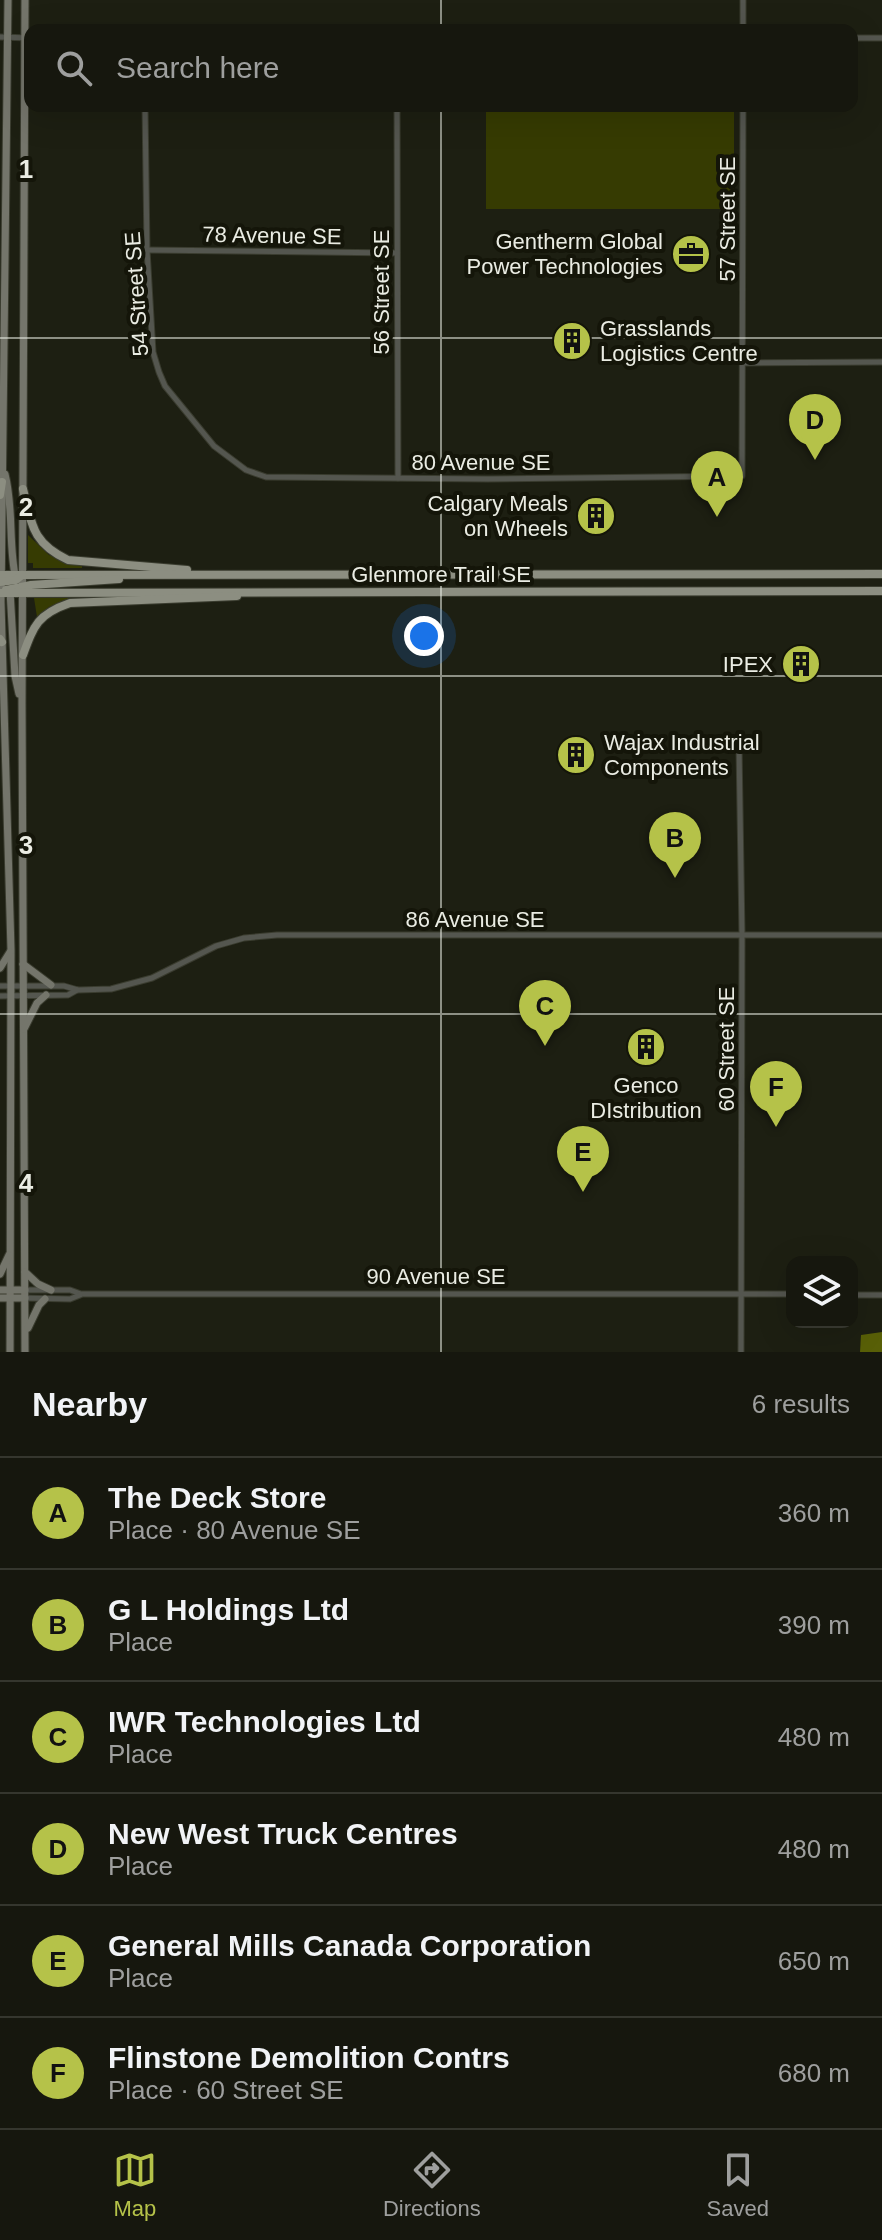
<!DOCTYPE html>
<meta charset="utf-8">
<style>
body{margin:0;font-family:Arial,sans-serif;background:#1f2017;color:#f1f3f6}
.controls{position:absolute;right:24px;bottom:24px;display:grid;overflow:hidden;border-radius:16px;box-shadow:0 8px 32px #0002}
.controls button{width:72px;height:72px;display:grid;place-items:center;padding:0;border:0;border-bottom:2px solid #35362e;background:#16170e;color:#f1f3f6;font:40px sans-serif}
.you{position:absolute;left:424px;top:636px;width:28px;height:28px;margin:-20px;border:6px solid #fff;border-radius:50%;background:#1a73e8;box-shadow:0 0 0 12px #1a73e833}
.badge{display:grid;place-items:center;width:52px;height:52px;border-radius:50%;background:#b5c249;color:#111;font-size:26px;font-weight:700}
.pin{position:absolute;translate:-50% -66px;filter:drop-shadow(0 2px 4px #0008)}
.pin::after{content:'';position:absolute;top:42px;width:28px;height:24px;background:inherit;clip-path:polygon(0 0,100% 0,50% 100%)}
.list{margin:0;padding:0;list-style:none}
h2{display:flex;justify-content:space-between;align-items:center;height:104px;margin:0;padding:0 32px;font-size:34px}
h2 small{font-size:26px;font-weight:400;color:#9e9f9e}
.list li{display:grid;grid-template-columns:52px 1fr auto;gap:24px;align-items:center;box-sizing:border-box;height:112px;padding:0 32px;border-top:2px solid #35362e}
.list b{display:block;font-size:30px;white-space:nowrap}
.list p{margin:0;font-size:26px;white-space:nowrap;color:#9e9f9e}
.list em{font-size:26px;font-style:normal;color:#9e9f9e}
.icon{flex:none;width:44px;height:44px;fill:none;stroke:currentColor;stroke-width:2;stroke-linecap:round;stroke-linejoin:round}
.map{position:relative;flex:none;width:882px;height:1352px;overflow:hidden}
.search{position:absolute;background:#16170e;box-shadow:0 8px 32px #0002;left:24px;right:24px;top:24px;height:88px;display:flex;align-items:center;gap:20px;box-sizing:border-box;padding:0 28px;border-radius:16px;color:#9e9f9e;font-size:30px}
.sheet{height:776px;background:#16170e}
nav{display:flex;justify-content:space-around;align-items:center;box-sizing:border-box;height:112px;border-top:2px solid #35362e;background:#16170e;font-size:22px;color:#9e9f9e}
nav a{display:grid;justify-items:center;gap:4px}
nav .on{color:#b5c249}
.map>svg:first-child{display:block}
</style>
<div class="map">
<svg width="882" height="1352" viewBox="0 0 882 1352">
<rect width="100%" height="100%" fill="#1d1f12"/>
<g fill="#363b02">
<rect x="486" y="106" width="248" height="103"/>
<path d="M28 535 49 555 82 565V568H33V563H28Z"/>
<path d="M34 598H68V600L49 607 37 617Z"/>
</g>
<path fill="#585f07" d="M882 1332V1352H860L861 1335Z"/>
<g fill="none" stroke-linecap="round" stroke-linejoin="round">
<defs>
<g id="street">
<path d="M743 0V30"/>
<path d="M0 37 30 38"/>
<path d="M852 38H882"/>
<path d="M145 106 147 250 153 352 159 372 165 386 214 446 246 470 266 477 488 479 742 476 743 106"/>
<path d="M397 106 398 478"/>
<path d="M147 250 397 253"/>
<path d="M742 363 882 362"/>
<path d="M739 746 742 934 741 1352"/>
<path d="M0 986H64L78 990 111 989 152 978 216 946 244 938 277 935H882"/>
<path d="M0 996 68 995 77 990"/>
<path d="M25 1290H70L81 1294H792"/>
<path d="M852 1295H882"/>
<path d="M25 1298 70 1299 80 1295"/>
</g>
<g id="secondary">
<path d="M8 0 1 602 11 950 10 1352"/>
<path d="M25 0 22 704 25 1352"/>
<path d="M5 474C14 509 8 545 16 580"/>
<path d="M10 591 15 676 19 694"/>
<path d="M23 964 51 985"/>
<path d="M0 968 10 952"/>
<path d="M24 1029 37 1003 46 995"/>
<path d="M25 1272 38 1284 51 1290"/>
<path d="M0 1274 9 1255"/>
<path d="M0 1290H25"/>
<path d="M0 1298H25"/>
<path d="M28 1328 39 1305 45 1299"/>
</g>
<g id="primary">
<path d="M23 489C32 525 32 543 68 560L187 570"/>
<path d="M0 495 2 482"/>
<path d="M0 575 882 574"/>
<path d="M0 582 16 580 22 575"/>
<path d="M6 590 31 585 119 579"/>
<path d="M0 593 882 591"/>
<path d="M0 639 2 642"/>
<path d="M23 655C34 625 38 614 70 603L237 596"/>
</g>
</defs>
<use href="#street" stroke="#3a3c2f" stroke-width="7"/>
<use href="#secondary" stroke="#3a3c2f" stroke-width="9"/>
<use href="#primary" stroke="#3a3c2f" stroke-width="10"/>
<use href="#street" stroke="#54564f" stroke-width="5"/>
<use href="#secondary" stroke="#74756b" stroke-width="7"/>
<use href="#primary" stroke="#8c8e81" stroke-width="8"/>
</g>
<path fill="none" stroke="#eaece3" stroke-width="2" stroke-opacity="0.55" d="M441 0V30M441 106V1352M0 338H882M0 676H882M0 1014H882"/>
<defs>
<symbol id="office-disc" viewBox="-11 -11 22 22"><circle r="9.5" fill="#b5c249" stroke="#141509"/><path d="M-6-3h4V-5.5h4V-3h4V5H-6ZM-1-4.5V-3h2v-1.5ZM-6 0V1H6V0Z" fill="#111"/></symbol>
<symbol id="building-disc" viewBox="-11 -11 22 22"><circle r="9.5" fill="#b5c249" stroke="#141509"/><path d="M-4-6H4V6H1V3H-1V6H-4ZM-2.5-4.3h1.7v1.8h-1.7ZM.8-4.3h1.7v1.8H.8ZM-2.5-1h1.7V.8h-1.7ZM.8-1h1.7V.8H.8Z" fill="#111"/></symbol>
</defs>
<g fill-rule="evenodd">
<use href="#office-disc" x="669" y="232" width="44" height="44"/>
<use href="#building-disc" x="550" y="319" width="44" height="44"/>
<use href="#building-disc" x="574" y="494" width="44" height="44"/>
<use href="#building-disc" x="779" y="642" width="44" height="44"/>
<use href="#building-disc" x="554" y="733" width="44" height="44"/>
<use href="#building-disc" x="624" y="1025" width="44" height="44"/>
</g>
<g text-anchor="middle" stroke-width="8" stroke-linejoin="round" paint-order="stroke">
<g font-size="22" fill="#eaece3" stroke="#141509">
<text transform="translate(727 219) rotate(-90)" y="8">57 Street SE</text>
<text transform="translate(272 235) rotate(1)" y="8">78 Avenue SE</text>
<text transform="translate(381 292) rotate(-90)" y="8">56 Street SE</text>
<text transform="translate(136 294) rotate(-94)" y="8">54 Street SE</text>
<text x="481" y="470">80 Avenue SE</text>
<text x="441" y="582">Glenmore Trail SE</text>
<text x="475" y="927">86 Avenue SE</text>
<text transform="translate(726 1049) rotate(-90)" y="8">60 Street SE</text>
<text x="436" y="1284">90 Avenue SE</text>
</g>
<g font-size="22" fill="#eaece3" stroke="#141509" text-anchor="end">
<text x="663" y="249">Gentherm Global<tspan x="663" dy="25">Power Technologies</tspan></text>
<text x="600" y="336" text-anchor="start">Grasslands<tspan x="600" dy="25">Logistics Centre</tspan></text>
<text x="568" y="511">Calgary Meals<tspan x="568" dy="25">on Wheels</tspan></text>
<text x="773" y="672">IPEX</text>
<text x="604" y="750" text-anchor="start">Wajax Industrial<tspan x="604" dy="25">Components</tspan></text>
<text x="646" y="1093" text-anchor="middle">Genco<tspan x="646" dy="25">DIstribution</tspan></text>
</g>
</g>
<g font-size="26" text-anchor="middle" font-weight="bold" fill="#eaece3" stroke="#141509" stroke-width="8" stroke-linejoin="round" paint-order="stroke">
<text x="26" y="178">1</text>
<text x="26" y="516">2</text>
<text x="26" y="854">3</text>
<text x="26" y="1192">4</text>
</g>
</svg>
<div class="controls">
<button><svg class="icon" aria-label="layers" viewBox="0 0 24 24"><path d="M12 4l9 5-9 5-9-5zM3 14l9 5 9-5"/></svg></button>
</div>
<div class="you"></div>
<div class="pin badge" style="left:717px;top:517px">A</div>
<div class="pin badge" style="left:675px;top:878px">B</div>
<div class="pin badge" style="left:545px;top:1046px">C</div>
<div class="pin badge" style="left:815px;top:460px">D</div>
<div class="pin badge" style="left:583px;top:1192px">E</div>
<div class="pin badge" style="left:776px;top:1127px">F</div>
<div class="search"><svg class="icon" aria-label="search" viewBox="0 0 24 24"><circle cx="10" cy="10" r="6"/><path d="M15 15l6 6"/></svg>Search here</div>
</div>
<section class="sheet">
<h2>Nearby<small>6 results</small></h2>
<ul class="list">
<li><span class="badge">A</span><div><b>The Deck Store</b><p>Place · 80 Avenue SE</p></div><em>360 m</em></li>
<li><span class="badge">B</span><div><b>G L Holdings Ltd</b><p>Place</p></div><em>390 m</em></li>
<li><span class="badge">C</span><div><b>IWR Technologies Ltd</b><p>Place</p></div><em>480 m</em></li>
<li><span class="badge">D</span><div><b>New West Truck Centres</b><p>Place</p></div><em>480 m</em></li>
<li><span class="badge">E</span><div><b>General Mills Canada Corporation</b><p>Place</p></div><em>650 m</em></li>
<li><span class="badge">F</span><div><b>Flinstone Demolition Contrs</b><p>Place · 60 Street SE</p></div><em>680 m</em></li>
</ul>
</section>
<nav>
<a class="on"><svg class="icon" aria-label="map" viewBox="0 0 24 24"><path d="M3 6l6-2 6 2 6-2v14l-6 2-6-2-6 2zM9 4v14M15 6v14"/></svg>Map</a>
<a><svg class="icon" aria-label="directions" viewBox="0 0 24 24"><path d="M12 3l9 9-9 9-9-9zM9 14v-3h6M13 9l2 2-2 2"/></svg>Directions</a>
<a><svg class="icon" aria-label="saved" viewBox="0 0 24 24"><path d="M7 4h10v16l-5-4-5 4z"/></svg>Saved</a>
</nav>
